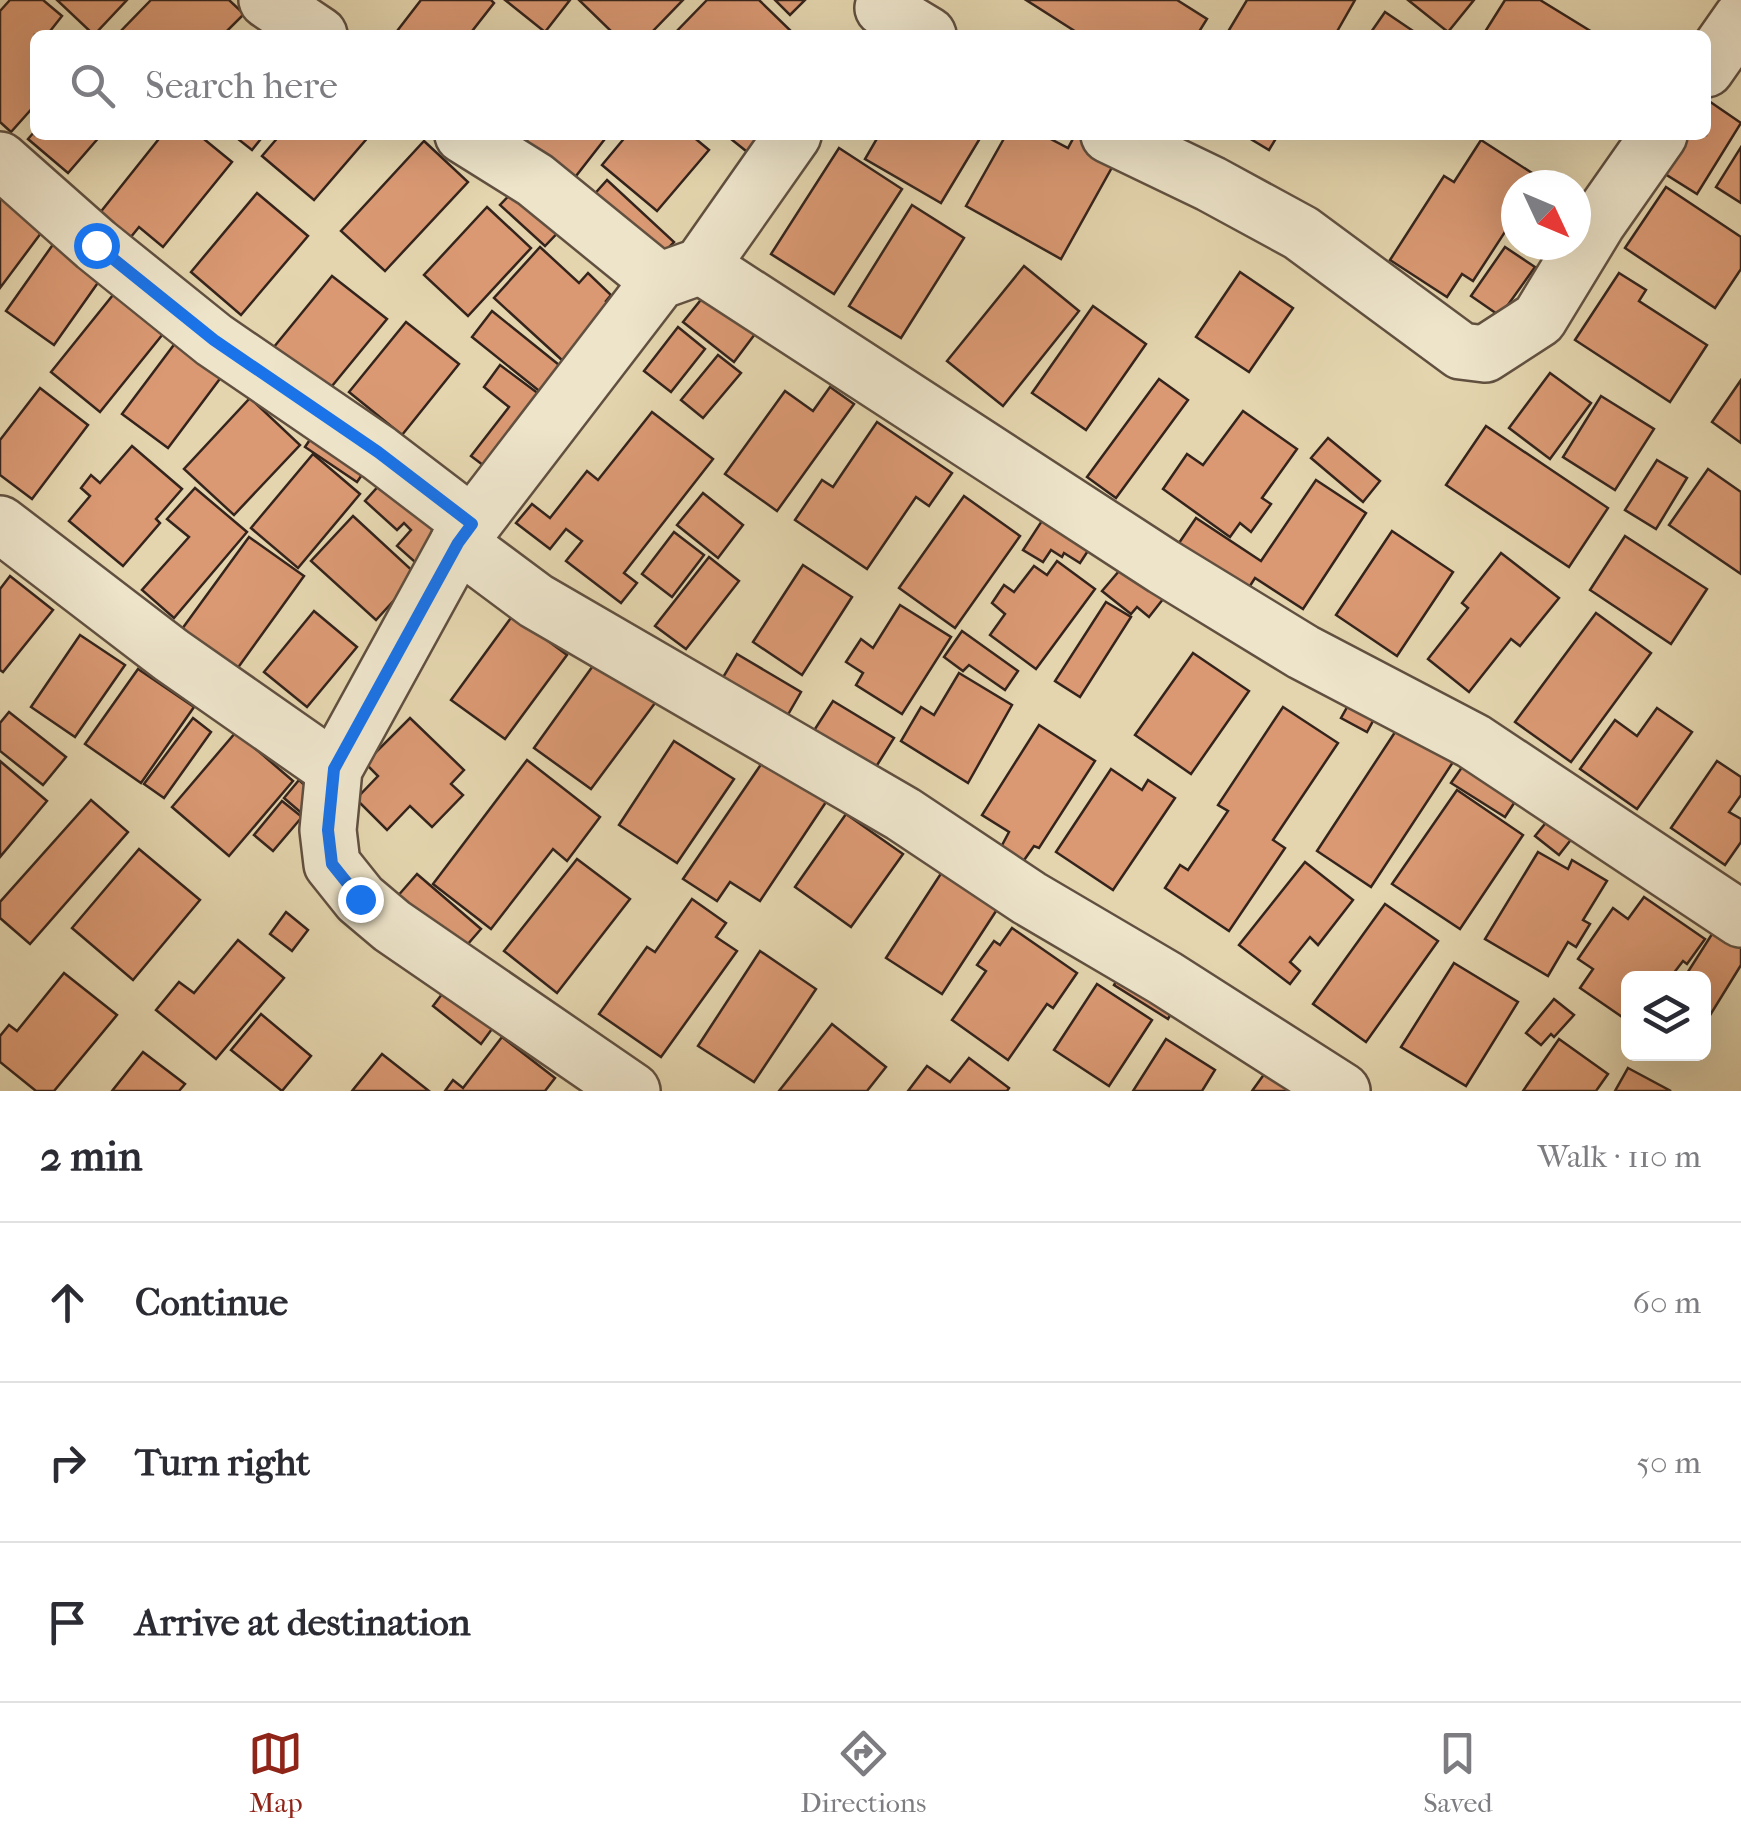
<!DOCTYPE html>
<meta charset="utf-8">
<style>
body{margin:0;font-family:"IM FELL French Canon",serif;background:#f2f2f3;color:#2b2b33}
.controls{position:absolute;right:30px;bottom:30px;display:grid;overflow:hidden;border-radius:15px;box-shadow:0 10px 40px #0002}
.controls button{width:90px;height:90px;display:grid;place-items:center;padding:0;border:0;border-bottom:2px solid #e1e1e2;background:#fff;color:#2b2b33;font:50px sans-serif}
.compass{position:absolute;left:1501px;top:170px;width:90px;height:90px;border-radius:50%;background:#fff;box-shadow:0 10px 40px #0002;rotate:134deg}
.stop{position:absolute;width:30px;height:30px;margin:-22px;border:8px solid #1a73e8;border-radius:50%;background:#fff}
.stop.end{background:#1a73e8;border-color:#fff;box-shadow:0 2px 10px #0008}
.list{margin:0;padding:0;list-style:none}
h2{display:flex;justify-content:space-between;align-items:center;height:130px;margin:0;padding:0 40px;font-size:42px}
h2 small{font-size:32px;font-weight:400;color:#7c7c81}
.list li{display:grid;grid-template-columns:65px 1fr auto;gap:30px;align-items:center;box-sizing:border-box;height:160px;padding:0 40px;border-top:2px solid #e1e1e2}
.list b{display:block;font-size:38px;white-space:nowrap}
.list em{font-size:32px;font-style:normal;color:#7c7c81}
.icon{flex:none;width:55px;height:55px;fill:none;stroke:currentColor;stroke-width:2;stroke-linecap:round;stroke-linejoin:round}
.map{position:relative;flex:none;width:1741px;height:1091px;overflow:hidden}
.search{position:absolute;background:#fff;box-shadow:0 10px 40px #0002;left:30px;right:30px;top:30px;height:110px;display:flex;align-items:center;gap:25px;box-sizing:border-box;padding:0 35px;border-radius:15px;color:#7c7c81;font-size:38px}
.sheet{height:610px;background:#fff}
nav{display:flex;justify-content:space-around;align-items:center;box-sizing:border-box;height:140px;border-top:2px solid #e1e1e2;background:#fff;font-size:28px;color:#7c7c81}
nav a{display:grid;justify-items:center;gap:5px}
nav .on{color:#8f2418}
.map>svg:first-child{display:block}
</style>
<div class="map">
<svg width="1741" height="1091" viewBox="0 0 1741 1091">
<rect width="100%" height="100%" fill="#e4d5ae"/>
<filter id="stains"><feTurbulence type="fractalNoise" baseFrequency=".002" numOctaves="4"/><feColorMatrix values="0 0 0 0 .2 0 0 0 0 .09 0 0 0 0 .02 0 0 0 .5 -.17"/></filter>
<radialGradient id="worn" r=".72"><stop offset=".6" stop-color="#630" stop-opacity="0"/><stop offset="1" stop-color="#630" stop-opacity=".3"/></radialGradient>
<g fill="#da9973" stroke="#35241c" stroke-width="2.5">
<path d="M10 0H43L62 16 47 35H35V105L11 132 0 122V11Z"/>
<path d="M57 0H127L94 35Z"/>
<path d="M151 0H229L244 14 223 35H117Z"/>
<path d="M421 0H491L494 3 469 35H394Z"/>
<path d="M505 0H570L545 32Z"/>
<path d="M579 0H683L649 35H615Z"/>
<path d="M707 0H759L795 35H673Z"/>
<path d="M775 0H805L790 15Z"/>
<path d="M1026 0H1177L1207 19 1197 35H1081Z"/>
<path d="M1247 0H1355L1335 35H1226Z"/>
<path d="M1408 0H1474L1448 32Z"/>
<path d="M1505 0H1540L1597 35H1483Z"/>
<path d="M1385 12 1419 35H1369Z"/>
<path d="M1706 99 1741 123 1697 194 1654 167 1674 135H1706Z"/>
<path d="M35 131V135H101L68 173 28 139Z"/>
<path d="M162 135H199L232 162 163 247 139 227 126 243 95 219Z"/>
<path d="M233 135H264L252 150Z"/>
<path d="M280 135H370L314 200 262 156Z"/>
<path d="M531 135H608L569 185 521 148Z"/>
<path d="M627 135H691L709 150 657 211 602 165Z"/>
<path d="M726 135H767L751 155Z"/>
<path d="M879 135H982L941 203 865 159Z"/>
<path d="M1006 135H1043L1068 148 1075 135H1087L1120 153 1061 259 966 206Z"/>
<path d="M1244 135H1278L1269 150Z"/>
<path d="M1481 140 1549 184 1516 185V215L1473 281 1462 274 1447 297 1390 260 1444 176 1454 182Z"/>
<path d="M424 141 468 182 385 271 341 231Z"/>
<path d="M1741 147V203L1716 187Z"/>
<path d="M839 148 902 189 834 294 771 254Z"/>
<path d="M607 180 674 242 649 268 583 207Z"/>
<path d="M523 181 567 223 545 246 500 205Z"/>
<path d="M1666 187 1741 237V269L1715 308 1625 248Z"/>
<path d="M0 189 47 225 0 288Z"/>
<path d="M257 193 308 236 241 315 191 272Z"/>
<path d="M912 205 964 238 901 338 849 306Z"/>
<path d="M487 207 531 248 468 316 424 275Z"/>
<path d="M54 243 102 277 54 345 6 311Z"/>
<path d="M540 247 579 283 588 273 611 295 606 301 621 313 563 361 494 298Z"/>
<path d="M1505 247 1535 267 1500 316 1471 296Z"/>
<path d="M1024 266 1079 311 1003 406 947 361Z"/>
<path d="M1240 272 1293 308 1249 372 1196 337Z"/>
<path d="M1619 273 1646 290 1639 301 1707 345 1670 402 1575 340Z"/>
<path d="M332 276 387 319 323 397 269 353Z"/>
<path d="M121 285 171 324 100 412 51 372Z"/>
<path d="M704 296 755 334 734 362 683 322Z"/>
<path d="M1093 306 1146 344 1086 430 1032 393Z"/>
<path d="M492 311 574 377 553 402 472 337Z"/>
<path d="M406 322 459 364 402 435 349 392Z"/>
<path d="M678 327 705 349 671 392 644 371Z"/>
<path d="M176 342 222 376 168 448 122 414Z"/>
<path d="M718 355 741 373 703 418 681 400Z"/>
<path d="M500 365 555 406 500 478 471 456 509 407 484 387Z"/>
<path d="M1550 373 1591 403 1550 459 1509 428Z"/>
<path d="M1159 379 1188 400 1116 498 1087 477Z"/>
<path d="M1741 380V443L1712 422Z"/>
<path d="M830 387 854 404 777 511 725 474 785 391 813 411Z"/>
<path d="M40 388 88 425 32 499 0 475V440Z"/>
<path d="M1601 396 1654 429 1615 490 1563 457Z"/>
<path d="M250 398 300 445 234 515 184 469Z"/>
<path d="M1243 411 1297 449 1262 498 1271 504 1251 532 1240 523 1230 537 1163 489 1187 454 1203 465Z"/>
<path d="M652 412 713 459 624 573 637 583 621 603 566 561 582 541 566 529 550 549 516 523 532 504 550 518 587 471 598 480Z"/>
<path d="M877 422 952 473 929 506 916 497 867 569 795 520 822 480 833 487Z"/>
<path d="M320 425 373 459 357 482 305 447Z"/>
<path d="M1486 426 1608 508 1569 567 1446 485Z"/>
<path d="M1328 438 1380 481 1363 502 1311 458Z"/>
<path d="M132 446 182 489 156 519 160 523 123 566 69 521 90 496 81 488 91 475 100 483Z"/>
<path d="M313 454 360 494 298 568 251 528Z"/>
<path d="M1657 460 1687 478 1656 529 1625 510Z"/>
<path d="M1708 469 1741 492V574L1669 525Z"/>
<path d="M384 480 458 533 424 570 397 546 411 530 404 523 397 530 365 501Z"/>
<path d="M1316 480 1366 513 1303 609 1255 578 1248 589 1179 543 1196 518 1261 561Z"/>
<path d="M195 488 247 532 174 618 142 590 189 537 167 519Z"/>
<path d="M703 493 743 525 718 558 677 525Z"/>
<path d="M964 496 1020 536 955 628 899 588Z"/>
<path d="M1049 510 1099 534 1080 563 1064 553 1062 557 1051 550 1043 562 1023 550Z"/>
<path d="M353 516 417 575 376 620 311 561Z"/>
<path d="M1392 531 1453 572 1397 656 1336 615Z"/>
<path d="M674 532 704 555 672 597 642 574Z"/>
<path d="M1625 536 1707 589 1671 644 1590 590Z"/>
<path d="M249 537 304 576 237 669 182 629Z"/>
<path d="M1501 553 1559 598 1520 646 1511 639 1469 692 1428 659 1468 608 1462 603Z"/>
<path d="M709 557 739 581 686 649 655 626Z"/>
<path d="M1131 557 1171 589 1149 617 1137 607 1131 614 1102 591Z"/>
<path d="M1057 561 1095 589 1036 669 990 635 1005 614 992 603 1004 585 1014 592 1034 566 1047 575Z"/>
<path d="M803 565 852 597 802 675 753 642Z"/>
<path d="M10 576 53 610 3 672 0 670V589Z"/>
<path d="M1106 602 1131 617 1080 697 1055 681Z"/>
<path d="M900 605 951 637 902 714 856 685 863 673 846 662 861 639 873 648Z"/>
<path d="M314 611 357 647 307 707 264 672Z"/>
<path d="M1596 613 1651 653 1571 762 1515 722Z"/>
<path d="M513 615 567 655 505 739 451 700Z"/>
<path d="M962 631 1018 671 1005 690 969 665 963 671 944 657Z"/>
<path d="M80 635 125 665 75 737 31 707Z"/>
<path d="M1193 653 1249 691 1191 774 1135 735Z"/>
<path d="M737 654 801 692 786 718 722 679Z"/>
<path d="M600 656 658 699 591 789 534 748Z"/>
<path d="M138 669 194 707 141 783 85 744Z"/>
<path d="M959 673 1012 705 968 783 901 741 921 707 934 715Z"/>
<path d="M1354 695 1379 710 1367 732 1341 718Z"/>
<path d="M833 701 894 738 874 770 813 732Z"/>
<path d="M1283 707 1338 743 1273 840 1285 848 1229 931 1165 888 1180 865 1188 870 1228 811 1218 805Z"/>
<path d="M1657 708 1692 732 1637 809 1580 769 1615 720 1637 736Z"/>
<path d="M9 712 66 757 43 785 0 751V723Z"/>
<path d="M193 718 211 732 164 798 144 784Z"/>
<path d="M410 718 464 770 451 784 463 795 432 827 410 806 387 830 356 799 378 776 365 763Z"/>
<path d="M1403 720 1457 756 1371 887 1317 851Z"/>
<path d="M1039 725 1095 761 1039 848 1034 846 1022 863 1000 849 1009 832 982 815Z"/>
<path d="M236 732 293 781 229 856 172 807Z"/>
<path d="M674 741 734 779 677 863 619 825Z"/>
<path d="M766 757 828 799 760 901 730 882 717 901 683 879Z"/>
<path d="M527 760 600 817 567 861 553 849 491 929 433 884Z"/>
<path d="M1467 760 1520 794 1505 817 1451 783Z"/>
<path d="M0 761 47 801 0 857Z"/>
<path d="M1717 761 1741 777V795L1729 812 1741 819V842L1725 865 1671 828Z"/>
<path d="M1111 769 1142 790 1148 780 1175 798 1113 890 1056 852Z"/>
<path d="M299 780 320 799 305 816 284 798Z"/>
<path d="M1457 790 1523 835 1460 929 1392 884Z"/>
<path d="M91 800 128 832 30 944 0 918V902Z"/>
<path d="M282 801 302 817 273 851 254 835Z"/>
<path d="M846 814 903 854 851 927 795 887Z"/>
<path d="M1553 814 1577 832 1559 855 1535 836Z"/>
<path d="M139 849 200 900 133 980 72 928Z"/>
<path d="M1538 852 1568 869 1572 860 1607 881 1583 920 1590 924 1576 947 1568 942 1548 976 1485 939Z"/>
<path d="M577 859 630 899 557 993 504 951Z"/>
<path d="M1305 862 1353 900 1318 945 1310 937 1290 962 1300 971 1290 984 1239 945Z"/>
<path d="M942 872 998 908 942 994 886 958Z"/>
<path d="M417 874 481 929 460 953 396 898Z"/>
<path d="M1644 897 1705 939 1687 964 1683 961 1670 978H1628V1021L1580 988 1593 969 1578 959 1613 908 1628 919Z"/>
<path d="M692 899 726 923 716 937 737 951 661 1057 599 1014 647 947 655 952Z"/>
<path d="M1385 904 1438 941 1366 1042 1313 1004Z"/>
<path d="M286 912 308 930 292 951 270 934Z"/>
<path d="M1721 920 1741 933V965L1704 1025V978H1684Z"/>
<path d="M1012 928 1077 973 1053 1008 1047 1004 1008 1060 952 1020 986 971 977 965 994 941 1000 945Z"/>
<path d="M238 940 284 978 216 1059 156 1010 179 982 194 993Z"/>
<path d="M760 951 816 989 754 1082 698 1046Z"/>
<path d="M1454 963 1518 1002 1466 1086 1401 1047Z"/>
<path d="M1126 965 1180 998 1168 1019 1114 985Z"/>
<path d="M64 973 117 1015 54 1091H36L0 1062V1036L9 1025 17 1031Z"/>
<path d="M452 981 500 1018 481 1044 433 1006Z"/>
<path d="M1097 984 1152 1020 1109 1086 1054 1050Z"/>
<path d="M1554 999 1574 1015 1554 1037 1551 1034 1541 1045 1526 1033Z"/>
<path d="M261 1014 311 1056 282 1091 231 1050Z"/>
<path d="M832 1024 886 1067 867 1091H779Z"/>
<path d="M502 1037 555 1078 545 1091H445L453 1080 463 1088Z"/>
<path d="M1166 1039 1215 1070 1202 1091H1133Z"/>
<path d="M1559 1039 1608 1074 1596 1091H1523Z"/>
<path d="M143 1052 185 1084 179 1091H112Z"/>
<path d="M382 1054 429 1091H352Z"/>
<path d="M969 1058 1009 1088 1007 1091H908L927 1066 950 1082Z"/>
<path d="M1628 1068 1671 1091H1615Z"/>
<path d="M1265 1073 1291 1091H1252Z"/>
</g>
<g fill="none" stroke-linecap="round" stroke-linejoin="round">
<defs>
<g id="minor">
<path d="M267 0 319 35"/>
<path d="M888 0 883 8 928 35"/>
<path d="M1706 69 1741 19"/>
<path d="M463 135 535 180 659 281"/>
<path d="M1109 135 1211 184 1301 233 1461 351 1485 354 1539 319 1598 222 1659 135"/>
<path d="M0 160 96 245 214 340 379 453 472 524"/>
<path d="M701 266 1164 567 1303 652 1473 741 1741 919"/>
<path d="M0 524 171 655 334 769"/>
<path d="M458 543 536 601 903 814 1029 898 1165 978 1342 1091"/>
<path d="M632 1091 392 926 360 899 332 864 328 830 334 769 458 543 659 281 701 266 793 135"/>
</g>
</defs>
<use href="#minor" stroke="#615040" stroke-width="60"/>
<use href="#minor" stroke="#ede4ca" stroke-width="55"/>
</g>
<g fill="none" stroke-linecap="round" stroke-linejoin="round">
<path stroke="#1a73e8" stroke-width="12" d="M96 245 214 340 378 452 472 524 458 543 334 769 328 830 332 864 360 899"/>
</g>
<rect width="100%" height="100%" filter="url(#stains)"/>
<rect width="100%" height="100%" fill="url(#worn)"/>
</svg>
<div class="controls">
<button><svg class="icon" aria-label="layers" viewBox="0 0 24 24"><path d="M12 4l9 5-9 5-9-5zM3 14l9 5 9-5"/></svg></button>
</div>
<svg class="compass" viewBox="-18 -18 36 36"><path d="M0-13l5 13h-10z" fill="#e53935"/><path d="M0 13l5-13h-10z" fill="#7c7c81"/></svg>
<div class="stop" style="left:96px;top:245px"></div>
<div class="stop end" style="left:360px;top:899px"></div>
<div class="search"><svg class="icon" aria-label="search" viewBox="0 0 24 24"><circle cx="10" cy="10" r="6"/><path d="M15 15l6 6"/></svg>Search here</div>
</div>
<section class="sheet">
<h2>2 min<small>Walk · 110 m</small></h2>
<ul class="list">
<li><svg class="icon" aria-label="ahead" viewBox="0 0 24 24"><path d="M12 20V5M6 11l6-6 6 6"/></svg><div><b>Continue</b></div><em>60 m</em></li>
<li><svg class="icon" aria-label="right" viewBox="0 0 24 24"><path d="M7 20v-9h11M14 6l5 5-5 5"/></svg><div><b>Turn right</b></div><em>50 m</em></li>
<li><svg class="icon" aria-label="arrive" viewBox="0 0 24 24"><path d="M6 21V4h12l-3 4 3 4H6"/></svg><div><b>Arrive at destination</b></div></li>
</ul>
</section>
<nav>
<a class="on"><svg class="icon" aria-label="map" viewBox="0 0 24 24"><path d="M3 6l6-2 6 2 6-2v14l-6 2-6-2-6 2zM9 4v14M15 6v14"/></svg>Map</a>
<a><svg class="icon" aria-label="directions" viewBox="0 0 24 24"><path d="M12 3l9 9-9 9-9-9zM9 14v-3h6M13 9l2 2-2 2"/></svg>Directions</a>
<a><svg class="icon" aria-label="saved" viewBox="0 0 24 24"><path d="M7 4h10v16l-5-4-5 4z"/></svg>Saved</a>
</nav>
